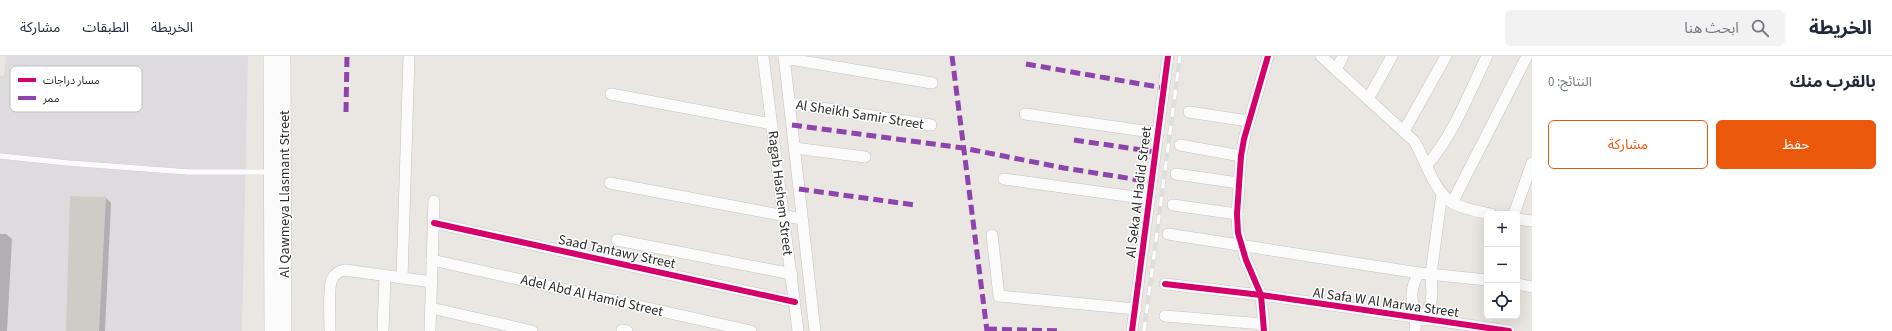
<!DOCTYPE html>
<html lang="ar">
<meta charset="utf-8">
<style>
body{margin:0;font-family:"Source Sans 3","Noto Sans Arabic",sans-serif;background:#f2f2f3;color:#1f2937;direction:rtl}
.controls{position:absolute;right:12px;bottom:12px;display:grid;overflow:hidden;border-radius:6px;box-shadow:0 4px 16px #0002}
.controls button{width:36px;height:36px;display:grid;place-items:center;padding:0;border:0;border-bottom:1px solid #e0e1e3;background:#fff;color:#1f2937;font:20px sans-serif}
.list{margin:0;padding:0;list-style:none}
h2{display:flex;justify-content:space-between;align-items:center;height:52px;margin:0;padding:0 16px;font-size:17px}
h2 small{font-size:13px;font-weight:400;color:#747a83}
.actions{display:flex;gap:8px;padding:12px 16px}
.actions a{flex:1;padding:9px 0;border:1px solid #ea580c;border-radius:6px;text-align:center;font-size:14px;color:#ea580c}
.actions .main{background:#ea580c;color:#fff}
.icon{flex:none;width:22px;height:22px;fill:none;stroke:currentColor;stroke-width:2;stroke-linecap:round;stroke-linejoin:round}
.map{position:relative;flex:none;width:1532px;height:275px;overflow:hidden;direction:ltr}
header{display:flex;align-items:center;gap:24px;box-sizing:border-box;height:56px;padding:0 20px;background:#fff;border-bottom:1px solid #e0e1e3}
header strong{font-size:19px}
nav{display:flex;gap:22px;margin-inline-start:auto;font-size:14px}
.search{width:280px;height:36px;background:#f2f2f3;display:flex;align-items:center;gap:10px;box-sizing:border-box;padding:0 14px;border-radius:6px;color:#747a83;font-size:15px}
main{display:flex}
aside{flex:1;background:#fff}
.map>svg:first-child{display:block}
</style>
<header>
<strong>الخريطة</strong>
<div class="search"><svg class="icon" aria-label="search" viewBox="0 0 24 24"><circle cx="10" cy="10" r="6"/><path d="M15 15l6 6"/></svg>ابحث هنا</div>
<nav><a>الخريطة</a><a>الطبقات</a><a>مشاركة</a></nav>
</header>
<main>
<aside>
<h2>بالقرب منك<small>النتائج: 0</small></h2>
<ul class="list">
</ul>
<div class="actions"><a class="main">حفظ</a><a>مشاركة</a></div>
</aside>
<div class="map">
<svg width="1532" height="275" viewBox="0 0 1532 275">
<rect width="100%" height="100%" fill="#eae6e2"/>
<path fill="#dedbde" d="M6 0H248L242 275H0V20L4 19Z"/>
<g fill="#0003">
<path d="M106 142 111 147 105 275H66Z"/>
<path d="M0 178H6L12 183 7 275H0Z"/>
</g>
<path fill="#cfccc8" d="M70 140 106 141 99 275H66Z"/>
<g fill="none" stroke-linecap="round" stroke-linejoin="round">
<defs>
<path id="service" d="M0 100 68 107 188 116H271"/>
<g id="minor">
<path d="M763 0 798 275"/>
<path d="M784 0 815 275"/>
<path d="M1321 0 1414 85C1426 104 1432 132 1451 146 1459 152 1481 156 1491 158"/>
<path d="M784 2 932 27"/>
<path d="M1336 14 1343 0"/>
<path d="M611 38 772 68"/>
<path d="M1368 43 1392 0"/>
<path d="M789 47 931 69"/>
<path d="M1189 56 1248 65"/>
<path d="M1025 58 1158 77"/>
<path d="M1404 75 1446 0"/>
<path d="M1180 89 1241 100"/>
<path d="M794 92 865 101"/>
<path d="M1427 109C1454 78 1469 37 1487 0"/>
<path d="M1176 118 1239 127"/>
<path d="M1004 123 1149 143"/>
<path d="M610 127 802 163"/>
<path d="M1452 147 1527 0"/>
<path d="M1173 149 1237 158"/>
<path d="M1514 158 1532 107"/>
<path d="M1517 163 1532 165"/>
<path d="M434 167 795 246"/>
<path d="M1168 178 1419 217 1487 224"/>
<path d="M992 179 999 240 1136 253"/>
<path d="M617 184 792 218"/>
<path d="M432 204 751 275"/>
<path d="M402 222 409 0"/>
<path d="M1165 228 1261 239 1509 275"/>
<path d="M1517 228 1532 231"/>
<path d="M431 252 532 275"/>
<path d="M1165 260 1263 268"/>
<path d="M1424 264 1431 246 1432 237 1431 218 1442 137"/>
<path d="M622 274 627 275"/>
<path d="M330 275C330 264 328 231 332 223 335 217 339 215 345 214L432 226"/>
<path d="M383 275 385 219"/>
<path d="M430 275 434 145"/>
<path d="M1132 275 1168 0"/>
<path d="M1264 275 1261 239 1246 204 1238 177 1237 158 1241 100 1244 83 1268 0"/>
<path d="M1415 275C1418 251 1404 242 1419 217"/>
</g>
<g id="secondary">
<path d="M271 0 272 275"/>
<path d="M283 0 284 275"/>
</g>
</defs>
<use href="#service" stroke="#c4c2c3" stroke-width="6"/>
<use href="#minor" stroke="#c4c2c3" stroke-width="12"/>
<use href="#secondary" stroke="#c4c2c3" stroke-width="16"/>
<use href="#service" stroke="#fcfbfb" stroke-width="5.5"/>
<use href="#minor" stroke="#fcfbfb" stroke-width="11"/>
<use href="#secondary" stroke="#fcfbfb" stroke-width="15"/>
<defs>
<path id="rail" d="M1144 275 1180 0"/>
</defs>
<use href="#rail" stroke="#dededf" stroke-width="4.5"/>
<use href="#rail" stroke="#fff" stroke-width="3" stroke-dasharray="9" stroke-linecap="butt"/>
<g stroke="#8e44ad" stroke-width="5" stroke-dasharray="10 5" stroke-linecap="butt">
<path d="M952 0 987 275"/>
<path d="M1026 8 1164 32"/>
<path d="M346 56 347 0"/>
<path d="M792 69 963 92 1064 112 1152 126"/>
<path d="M1074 84 1156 96"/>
<path d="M799 133 915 149"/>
<path d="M987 273 1062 275"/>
</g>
<defs>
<g id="cycleway">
<path d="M434 167 795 246"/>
<path d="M1165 228 1261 239 1509 275"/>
<path d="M1132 275 1168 0"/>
<path d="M1264 275 1261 239 1246 204 1238 177 1237 158 1241 100 1244 83 1268 0"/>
</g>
</defs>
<use href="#cycleway" stroke="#fff" stroke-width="8"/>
<use href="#cycleway" stroke="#d6006c" stroke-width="6"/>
</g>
<g text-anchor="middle" stroke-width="3" stroke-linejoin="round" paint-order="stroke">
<g font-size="14" fill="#2c2c2c" stroke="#fff">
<text transform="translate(860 58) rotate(9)" y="5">Al Sheikh Samir Street</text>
<text transform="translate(1138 136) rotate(-83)" y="5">Al Seka Al Hadid Street</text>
<text transform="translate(781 137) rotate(83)" y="5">Ragab Hashem Street</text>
<text transform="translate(284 138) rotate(-90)" y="5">Al Qawmeya Llasmant Street</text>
<text transform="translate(617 195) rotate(12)" y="5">Saad Tantawy Street</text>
<text transform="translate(592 239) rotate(13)" y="5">Adel Abd Al Hamid Street</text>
<text transform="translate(1386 246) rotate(8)" y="5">Al Safa W Al Marwa Street</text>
</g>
</g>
<rect x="10" y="10" width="132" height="46" rx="6" fill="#fff" stroke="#c0c0c0" stroke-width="1"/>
<rect x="18" y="22" width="18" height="4" fill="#d6006c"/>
<rect x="18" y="40" width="18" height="4" fill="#8e44ad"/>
<g font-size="11" fill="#2c2c2c">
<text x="43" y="28">مسار دراجات</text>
<text x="43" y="46">ممر</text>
</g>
</svg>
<div class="controls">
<button>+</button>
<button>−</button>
<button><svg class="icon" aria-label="locate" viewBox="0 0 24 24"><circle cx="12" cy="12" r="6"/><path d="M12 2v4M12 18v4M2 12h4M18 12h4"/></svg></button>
</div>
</div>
</main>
